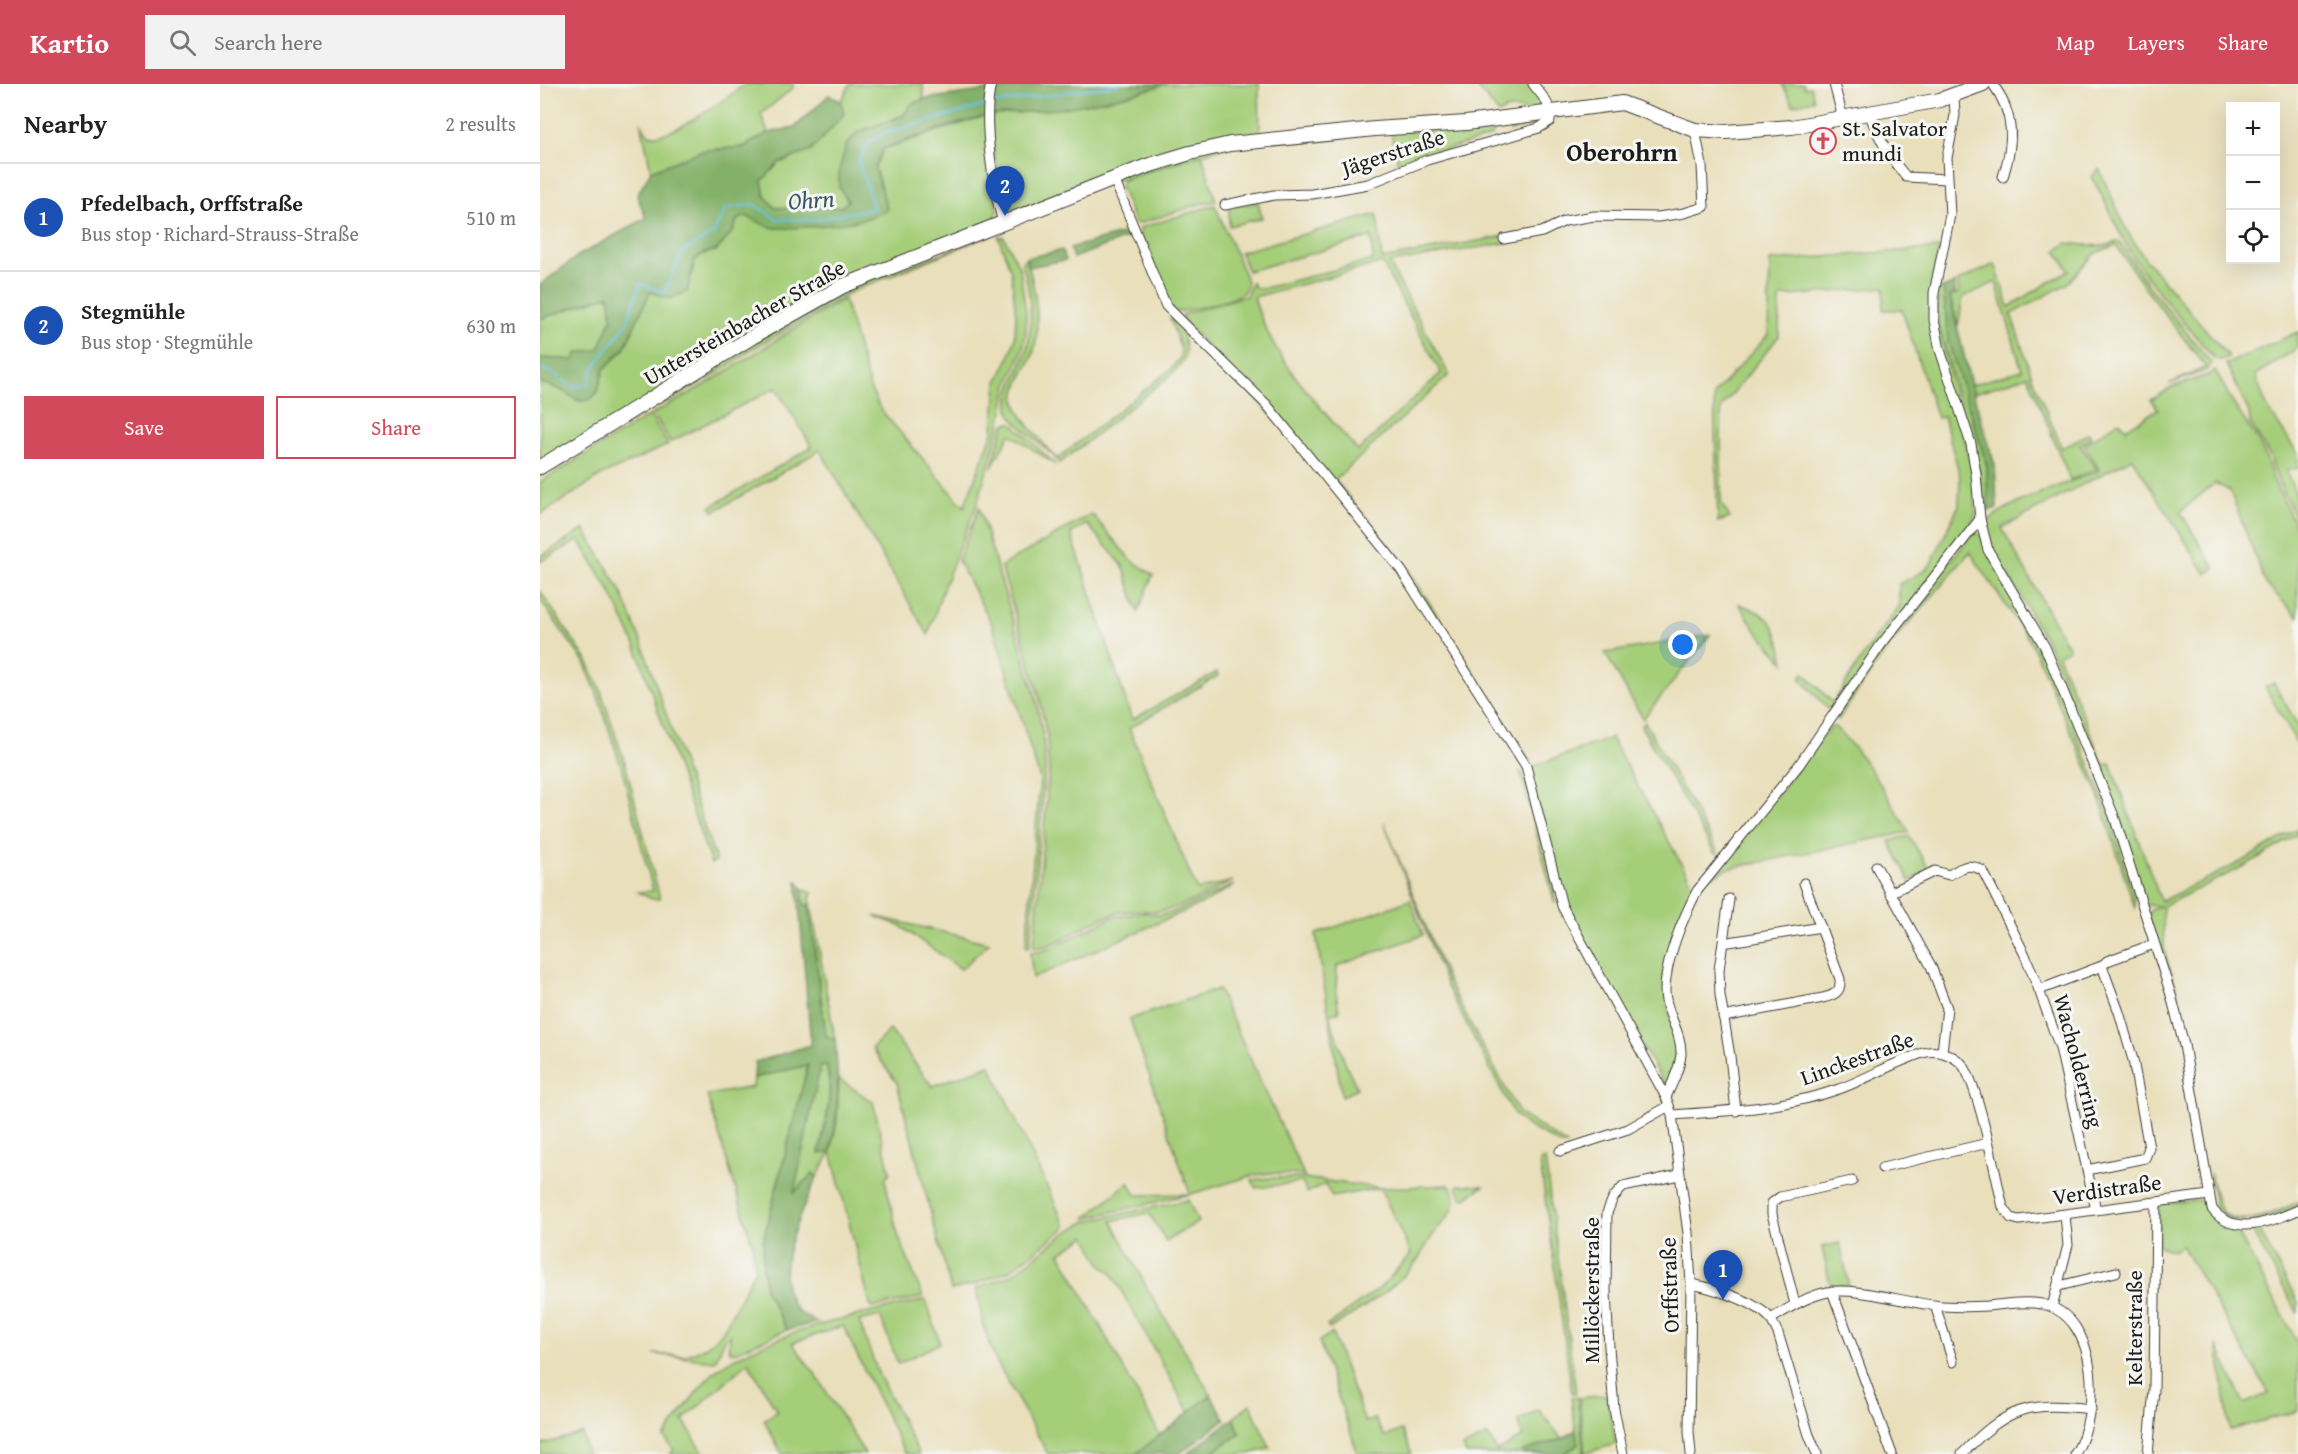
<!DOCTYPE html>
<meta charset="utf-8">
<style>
body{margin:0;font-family:"Gentium Book Plus",serif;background:#f2f2f2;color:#222}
.controls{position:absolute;right:18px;top:18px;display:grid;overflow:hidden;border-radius:0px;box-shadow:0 6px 24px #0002}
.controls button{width:54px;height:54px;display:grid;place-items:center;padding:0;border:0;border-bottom:2px solid #e0e0e0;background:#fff;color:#222;font:30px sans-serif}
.you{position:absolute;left:1143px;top:561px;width:21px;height:21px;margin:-15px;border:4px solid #fff;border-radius:50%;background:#1a73e8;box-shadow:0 0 0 9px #1a73e833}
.badge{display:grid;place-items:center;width:39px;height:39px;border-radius:50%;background:#d1495b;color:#fff;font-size:20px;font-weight:700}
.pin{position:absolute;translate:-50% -50px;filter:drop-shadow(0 2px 3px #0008)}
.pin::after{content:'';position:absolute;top:32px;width:21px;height:18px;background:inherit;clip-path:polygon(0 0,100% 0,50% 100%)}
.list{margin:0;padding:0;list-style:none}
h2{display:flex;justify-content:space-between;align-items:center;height:78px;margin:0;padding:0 24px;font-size:26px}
h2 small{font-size:20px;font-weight:400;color:#767676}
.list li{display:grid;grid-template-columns:39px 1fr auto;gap:18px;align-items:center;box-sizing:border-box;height:108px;padding:0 24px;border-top:2px solid #e0e0e0}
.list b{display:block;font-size:22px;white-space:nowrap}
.list p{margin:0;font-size:20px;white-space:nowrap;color:#767676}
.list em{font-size:20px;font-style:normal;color:#767676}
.actions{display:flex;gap:12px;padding:18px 24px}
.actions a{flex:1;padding:14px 0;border:2px solid #d1495b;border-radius:0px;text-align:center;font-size:21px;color:#d1495b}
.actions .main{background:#d1495b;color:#fff}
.icon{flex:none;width:33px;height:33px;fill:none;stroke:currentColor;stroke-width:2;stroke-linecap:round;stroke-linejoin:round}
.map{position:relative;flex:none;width:1758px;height:1370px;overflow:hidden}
header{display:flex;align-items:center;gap:36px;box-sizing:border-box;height:84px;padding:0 30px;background:#d1495b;color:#fff}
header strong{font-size:28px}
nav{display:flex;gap:33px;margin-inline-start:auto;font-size:21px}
.search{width:420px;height:54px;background:#f2f2f2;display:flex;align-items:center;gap:15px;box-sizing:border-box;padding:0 21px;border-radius:0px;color:#767676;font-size:22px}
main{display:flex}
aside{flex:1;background:#fff}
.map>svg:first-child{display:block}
</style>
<header>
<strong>Kartio</strong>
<div class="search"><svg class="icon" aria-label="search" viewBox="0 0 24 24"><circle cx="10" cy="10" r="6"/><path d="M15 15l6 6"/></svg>Search here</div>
<nav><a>Map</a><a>Layers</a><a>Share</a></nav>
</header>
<main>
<aside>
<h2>Nearby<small>2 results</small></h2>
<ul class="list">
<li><span class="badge" style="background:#1a4fb4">1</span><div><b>Pfedelbach, Orffstraße</b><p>Bus stop · Richard-Strauss-Straße</p></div><em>510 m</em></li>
<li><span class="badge" style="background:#1a4fb4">2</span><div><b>Stegmühle</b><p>Bus stop · Stegmühle</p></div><em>630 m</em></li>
</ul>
<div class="actions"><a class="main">Save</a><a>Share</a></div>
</aside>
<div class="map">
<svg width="1758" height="1370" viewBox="0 0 1758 1370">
<rect width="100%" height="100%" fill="#f6f6f2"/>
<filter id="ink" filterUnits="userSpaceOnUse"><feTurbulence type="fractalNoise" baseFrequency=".0167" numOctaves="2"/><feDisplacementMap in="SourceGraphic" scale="12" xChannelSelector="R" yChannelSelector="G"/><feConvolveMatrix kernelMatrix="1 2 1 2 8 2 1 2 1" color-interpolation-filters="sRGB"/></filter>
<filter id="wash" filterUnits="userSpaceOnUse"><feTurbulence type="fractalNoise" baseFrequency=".008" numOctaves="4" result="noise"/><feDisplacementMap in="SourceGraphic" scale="24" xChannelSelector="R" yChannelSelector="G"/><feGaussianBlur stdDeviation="1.35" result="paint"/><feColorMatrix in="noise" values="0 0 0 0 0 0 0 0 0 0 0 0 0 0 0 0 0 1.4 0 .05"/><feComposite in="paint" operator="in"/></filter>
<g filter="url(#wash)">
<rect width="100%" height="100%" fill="#e9dfbb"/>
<g fill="#a5ce79" stroke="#60754a" stroke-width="1.5" fill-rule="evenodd">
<path d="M205 0H253V4L221 30 228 49 203 63 161 67 111 87 101 38C104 44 106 51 113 51 134 53 188 13 205 0Z"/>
<path d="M310 0H383L384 15 371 20 364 31 318 48C304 75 290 88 308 117L301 123 235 124 224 112 222 97 239 79 271 66 304 30 301 17Z"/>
<path d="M627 0H719L720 52 466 131 463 129 453 64 451 31C511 26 568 17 627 0Z"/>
<path d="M935 0H988L1000 14 1002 22C991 34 971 17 959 30Z"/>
<path d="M1242 0H1264V4L1271 3 1274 16 1253 21Z"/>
<path d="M448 31 457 129 453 138 351 178 0 378V298L21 306 39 317 49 316 57 309 64 285 84 265 110 208H147L155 176 163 170 177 166 193 147 197 136 206 132 234 144 313 138 347 125 334 83 343 65Z"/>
<path d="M1001 35 1002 38 970 47 968 40Z"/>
<path d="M951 42 954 49 949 53 885 72 859 83 851 48Z"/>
<path d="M662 70 676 117 660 120 598 140 595 139 580 103 583 96Z"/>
<path d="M1559 85 1588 149 1605 175 1689 273 1681 276 1674 274C1642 236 1607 199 1583 155 1571 134 1565 113 1551 93Z"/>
<path d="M718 118 722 134 689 142V124Z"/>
<path d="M675 121 706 194C708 201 706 207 700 211 683 220 655 224 637 228L633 226 600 152V144Z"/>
<path d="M837 130 842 175 976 150V157L849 179 909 291 795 396 866 482 991 678 985 677 862 485 793 398 794 396 788 392 642 235 643 230 706 212 712 198 714 203 721 205 833 176 831 153 708 187 700 168ZM842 179 901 289 818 367C778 320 730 273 714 213Z"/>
<path d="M458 148 311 208 214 264 174 291 129 317 112 324 109 321 301 207Z"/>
<path d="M458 152 464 153 480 185 486 229V249L482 268 468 301 460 342 438 417 404 502 388 551 280 366 173 428 170 423 272 363 236 304 130 358 113 329C180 296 239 251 304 215L330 304 341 326 424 423 453 348 457 298 469 274 475 254 476 231 471 187Z"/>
<path d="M1579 157 1611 205 1670 277 1671 281 1667 286 1629 300 1666 283 1607 207 1576 161 1554 170 1527 200 1471 230 1493 295 1522 364 1549 349 1551 353 1540 361 1557 385 1530 396 1488 292 1434 309 1431 301 1482 286 1456 198 1423 213 1418 242 1410 212 1419 209 1418 197 1455 180 1469 223 1529 186 1516 167 1527 159C1546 161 1562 165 1579 157Z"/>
<path d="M1399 164 1391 208 1433 390 1436 429 1432 438 1293 626H1289L1260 594 1264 589 1293 619 1333 557 1359 523V500L1384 487 1391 480 1419 421 1420 392 1404 333 1397 334 1362 226H1343L1344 203 1240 213 1239 252 1181 324V418L1190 434 1178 438 1174 310 1228 251 1230 177Z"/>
<path d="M486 174C495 201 502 243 493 270 488 285 473 301 476 318 479 335 506 361 517 375L631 285 640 274 641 265 630 235 639 240C646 264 652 270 633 289L520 379C510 366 476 342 471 331 462 309 482 285 487 265 494 239 490 204 482 178Z"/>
<path d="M1403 204 1408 257 1447 382 1448 427 1442 429 1440 392 1398 237V206Z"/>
<path d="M69 211 72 234 59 265 38 269 34 276 0 274V235Z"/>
<path d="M1758 248V264L1715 291 1727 323 1758 370V384L1746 387 1758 416V439L1738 397 1730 372 1710 339 1709 328 1686 280Z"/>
<path d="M1675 286 1696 324 1718 356 1726 373 1734 397 1758 447V533L1726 500 1690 407 1675 399 1640 428 1675 484 1666 490 1592 374 1462 444 1529 565 1518 571 1564 682 1570 679 1621 817 1705 776 1758 744V750L1708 780 1623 822 1624 867 1638 908 1646 957 1607 831 1611 826 1621 822 1604 821 1577 733 1560 685 1509 562 1452 464 1445 441C1457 421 1534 397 1558 387L1559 385 1544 361 1579 337 1586 345 1618 325 1611 316 1632 303 1671 290Z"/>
<path d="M102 326 101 331 0 393V387Z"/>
<path d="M110 331 128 361 62 391 0 431V398Z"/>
<path d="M468 339H472L516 381 470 350 451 385 464 341Z"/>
<path d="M439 423 496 614 503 652 505 685 490 862 486 863 500 695 452 540 418 477Z"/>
<path d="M552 430 589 474 613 491 598 528 583 482 547 440 531 449 592 636 677 588 678 592 589 644 657 806 693 797C674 806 640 825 620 827 603 828 587 825 570 831 544 839 521 862 494 864L509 687 507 652 499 612 461 482Z"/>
<path d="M44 445 80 505 102 559 176 777 171 780 96 563 71 509 39 456 0 478V473Z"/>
<path d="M1437 449 1440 451 1501 562 1571 734 1595 815V825L1558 709 1492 560 1430 468 1346 566 1298 636V629L1343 562 1432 450Z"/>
<path d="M0 507 46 575 60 604 85 679 120 815H112L98 808 113 807 82 685 57 609 44 578 0 516Z"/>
<path d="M1199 520C1234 531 1238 544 1244 578L1215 545Z"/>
<path d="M1170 551 1103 635 1065 569Z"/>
<path d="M1734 599 1758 642V661L1725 603Z"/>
<path d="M1105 638 1178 768 1175 770 1101 642Z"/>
<path d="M1291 643H1295C1326 673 1347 711 1369 748L1187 785 1171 793Z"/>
<path d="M1071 654 1155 804 1123 891 1137 970 1135 984 1127 1005 1031 838 988 687 991 683Z"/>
<path d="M980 687 987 693 1014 805 1015 820Z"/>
<path d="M844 738 908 898 979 1029 1027 1061H1021L986 1041 974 1030 907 903Z"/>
<path d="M1369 752 1389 785 1370 797 1349 757Z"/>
<path d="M694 801 668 817 493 894 490 868H499L512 864 572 833 605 829 620 831 633 828Z"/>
<path d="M262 804 272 809 270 814 295 956 286 953 269 821 264 822Z"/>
<path d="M870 816 883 851 797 882 796 908 799 928 789 931 805 978 817 1004 802 1013 776 850Z"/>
<path d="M334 832 449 859 421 885 360 842Z"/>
<path d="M678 905 764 1091 730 1089 711 1092 651 1110 545 1134 589 1098 596 1111 650 1110 590 935Z"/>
<path d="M350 946 392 1002 450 981 526 1143 471 1186 436 1200 411 1206 357 999 332 964Z"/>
<path d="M268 981 223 1157V1185L225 1206 247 1246 195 1268H191L188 1264 191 1251 185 1255 175 1277 114 1270 145 1272 164 1264 182 1249 215 1185 213 1162 167 1011 213 1003 214 994Z"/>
<path d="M286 981C294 1009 285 1041 279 1069L291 1067 297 1038 299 995 333 1018 350 1088 345 1096 358 1151 383 1213 331 1224 291 1068 277 1093 273 1090 253 1110 280 983Z"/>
<path d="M1005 1075 1036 1309H1032L1000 1077Z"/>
<path d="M1670 1089C1673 1101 1674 1114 1681 1125 1695 1148 1740 1127 1758 1118V1123C1732 1133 1717 1138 1689 1136L1675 1123Z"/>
<path d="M731 1094H764L840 1104 909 1101C925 1119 907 1133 896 1147 888 1157 883 1169 876 1178 854 1206 818 1227 789 1245L787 1242 841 1203 871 1170 840 1104 792 1113 785 1100 767 1109 762 1098 716 1104 712 1096Z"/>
<path d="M919 1101 944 1102 924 1115 921 1113 917 1103Z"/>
<path d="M648 1116 658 1138 626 1157 609 1129 572 1137 607 1204 671 1311 649 1328 572 1190 561 1180 546 1152 520 1169 620 1351 596 1370H508L454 1273 445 1247 436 1205 473 1190 527 1148 547 1137Z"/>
<path d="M1659 1116C1670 1129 1678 1141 1696 1145L1758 1259V1327L1690 1346 1677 1261 1704 1320 1729 1309 1642 1162 1633 1167 1621 1163 1618 1160V1120Z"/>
<path d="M1717 1143 1758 1218V1230L1711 1145Z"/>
<path d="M1300 1159 1309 1202 1290 1201 1282 1163Z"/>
<path d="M386 1216 400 1259 358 1280 340 1232 319 1237 338 1289 379 1370H365L303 1242 252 1259 276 1291 325 1370H242L224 1336 237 1327 208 1278 143 1336 164 1370H130L134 1366 124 1353C138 1334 161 1298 178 1285 229 1248 325 1229 386 1216Z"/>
<path d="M792 1249 825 1338 835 1335 845 1353 862 1346 872 1370H818L779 1257Z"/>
<path d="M1067 1311 1076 1360 1045 1369 1039 1314Z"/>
<path d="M1037 1313 1044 1370H1023L1038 1361 1031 1314Z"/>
<path d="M710 1320 730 1364 710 1370H669L700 1350 694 1334Z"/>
<path d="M999 1326 1022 1355 983 1367 982 1370H926L923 1363 948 1351 957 1368 983 1352 978 1337Z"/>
<path d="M42 1349 47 1370H0V1361Z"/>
</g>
<g fill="#84b169" stroke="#506642" stroke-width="1.5">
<path d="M494 0H627L581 13 525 24 446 32 399 45 343 65 335 83 347 125C336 139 256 145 236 144 227 144 215 136 206 132L197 136 193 147 177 166 163 170 155 176 147 208 129 215 110 208 84 265 64 285 57 309 49 316 39 317 21 306 0 298V274L34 276 38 269 59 265 72 234 69 211 0 235V201L38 172 106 134 97 111 111 87 161 67 203 63 228 49 255 43 289 11 301 17 304 30 271 67 239 79 222 97 225 112 235 124 301 123 308 117 299 103V86L306 61 318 48 364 31 371 20 384 15Z"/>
<path d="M592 147 594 151 533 174 530 164Z"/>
<path d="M522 166 526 176 489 183 486 174Z"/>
<path d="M1415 199V211L1410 212 1431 301 1455 382 1457 424 1448 427 1447 382 1408 257 1403 204Z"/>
<path d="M257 796 262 804 264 822 269 821 286 952 295 956C299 996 299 1028 291 1068L279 1070C285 1041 295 1009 286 981L280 983 254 1109 273 1089 277 1093C262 1128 226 1192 258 1227 262 1232 271 1235 278 1238L247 1246 225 1206 223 1185V1157L268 981 214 994 215 978 271 961Z"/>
<path d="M671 1311 685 1335 639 1370H596Z"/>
<path d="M694 1334 700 1350 669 1370H647Z"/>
<path d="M1036 1346 1038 1361 1023 1370H982L983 1367 1022 1355Z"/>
</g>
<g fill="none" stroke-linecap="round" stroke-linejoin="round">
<g stroke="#68c2e6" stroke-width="2">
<path d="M452 20 579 0"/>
<path d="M0 285 9 287 33 303 48 301 53 285 87 239 100 200 125 208 142 168 174 149 185 125 213 120 237 135 274 136 334 124 318 77 329 59 345 49 446 21"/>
</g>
</g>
</g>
<g filter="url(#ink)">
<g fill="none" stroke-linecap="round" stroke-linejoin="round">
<defs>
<g id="street">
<path d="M451 0C442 36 453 104 463 139"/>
<path d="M1294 0 1303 34"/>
<path d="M1453 0C1475 31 1474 58 1463 93"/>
<path d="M1414 12 1415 31 1407 74 1410 131 1394 209V236L1400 266 1431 360 1436 390 1440 435 1448 466 1505 563 1574 732 1631 911 1644 961 1672 1125C1693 1153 1731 1138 1758 1126"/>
<path d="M1329 29C1338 54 1349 73 1366 93L1407 95"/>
<path d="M574 95 626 222 727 321 861 486 986 682 1022 822 1126 1013 1132 1031 1148 1149 1151 1200 1149 1348 1151 1370"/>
<path d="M685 121 734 111 772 110 828 100 887 76 999 44 1010 37C1013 22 1002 12 993 0"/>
<path d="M964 155 1002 148 1025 137 1054 132 1118 133 1144 129 1164 123 1162 81 1155 46"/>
<path d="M1336 782 1391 882 1407 924 1402 968"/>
<path d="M1350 809 1395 787 1409 791C1422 783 1429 778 1443 787L1485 871 1499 906"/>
<path d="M1189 815 1179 886 1180 911 1190 972 1196 1027"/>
<path d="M1183 859 1281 843"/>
<path d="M1183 933 1283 914C1295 911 1301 908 1300 895L1264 799"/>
<path d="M1126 1013C1132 1000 1140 984 1141 970 1142 948 1125 929 1125 907 1125 876 1143 834 1157 807L1259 681 1340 562 1440 435"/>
<path d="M1132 1031C1188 1027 1245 1024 1299 1005 1327 995 1354 978 1383 969 1397 965 1411 970 1421 979 1438 996 1456 1095 1463 1123L1471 1134 1479 1136 1669 1111"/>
<path d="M1020 1067 1088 1045 1129 1022"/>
<path d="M1342 1084 1448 1059"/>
<path d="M1547 1086 1605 1074 1609 1064 1593 976 1579 928 1562 882"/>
<path d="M1556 1126 1520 964 1499 906 1562 882 1567 877 1614 860"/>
<path d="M1151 1200C1173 1204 1214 1217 1229 1233 1233 1238 1235 1244 1238 1249L1269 1351 1277 1370"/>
<path d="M1519 1202 1576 1188"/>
<path d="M1292 1207 1352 1370"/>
<path d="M1255 1220 1232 1130V1119L1240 1113 1312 1097"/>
<path d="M1395 1221 1413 1278"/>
<path d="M1512 1223 1528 1161 1525 1131"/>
<path d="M1231 1235C1249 1224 1267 1212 1288 1208 1319 1203 1369 1220 1402 1222 1417 1223 1432 1223 1447 1222 1465 1220 1484 1217 1502 1220 1561 1233 1560 1330 1535 1370"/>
<path d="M1083 1370 1074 1325 1069 1263 1066 1209 1067 1129 1073 1114 1083 1103 1139 1091"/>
<path d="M1422 1370C1467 1324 1487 1317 1551 1325"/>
<path d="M1608 1370 1614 1306 1616 1118"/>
</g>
<path id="secondary" d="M0 383 212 253 303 202 607 82 650 69 690 60 835 45 926 39 1082 19 1155 46 1186 48 1252 43 1400 16 1443 0"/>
</defs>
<use href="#street" stroke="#3b3934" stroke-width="11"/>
<use href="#secondary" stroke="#3b3934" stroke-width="16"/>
<use href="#street" stroke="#fff" stroke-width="9"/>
<use href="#secondary" stroke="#fff" stroke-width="14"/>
</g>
</g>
<defs>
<symbol id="church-ring" viewBox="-11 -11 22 22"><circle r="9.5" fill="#f6f6f2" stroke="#d1495b" stroke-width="1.5"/><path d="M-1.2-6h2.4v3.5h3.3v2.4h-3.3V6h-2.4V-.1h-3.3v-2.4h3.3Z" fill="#d1495b"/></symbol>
</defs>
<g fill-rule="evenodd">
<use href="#church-ring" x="1268" y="42" width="30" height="30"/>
</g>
<g text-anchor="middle" stroke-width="6" stroke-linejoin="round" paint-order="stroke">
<g font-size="22" fill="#1c1c1c" stroke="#f6f6f2" text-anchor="start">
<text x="1302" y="52">St. Salvator<tspan x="1302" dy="25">mundi</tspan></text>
</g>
<g font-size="22" fill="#1c1c1c" stroke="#f6f6f2">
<text transform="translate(853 68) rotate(-18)" y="8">Jägerstraße</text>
<text transform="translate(204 238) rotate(-30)" y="8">Untersteinbacher Straße</text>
<text transform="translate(1317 974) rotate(-20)" y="8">Linckestraße</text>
<text transform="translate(1539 977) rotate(75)" y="8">Wacholderring</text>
<text transform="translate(1567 1105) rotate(-8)" y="8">Verdistraße</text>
<text transform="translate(1129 1201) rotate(-92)" y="8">Orffstraße</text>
<text transform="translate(1051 1206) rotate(-90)" y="8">Millöckerstraße</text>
<text transform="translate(1594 1244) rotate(-90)" y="8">Kelterstraße</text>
</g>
<g font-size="24" font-style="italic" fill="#375663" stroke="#f6f6f2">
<text transform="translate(271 116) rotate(-4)" y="8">Ohrn</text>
</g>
<g font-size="26" font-weight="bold" fill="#1c1c1c" stroke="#f6f6f2">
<text x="1082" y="77">Oberohrn</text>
</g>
</g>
</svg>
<div class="controls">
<button>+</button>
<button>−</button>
<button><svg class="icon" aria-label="locate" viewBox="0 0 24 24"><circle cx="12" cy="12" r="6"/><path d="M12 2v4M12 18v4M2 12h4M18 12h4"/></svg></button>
</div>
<div class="you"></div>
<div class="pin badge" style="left:1183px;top:1216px;background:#1a4fb4">1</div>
<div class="pin badge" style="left:465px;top:132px;background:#1a4fb4">2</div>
</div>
</main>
